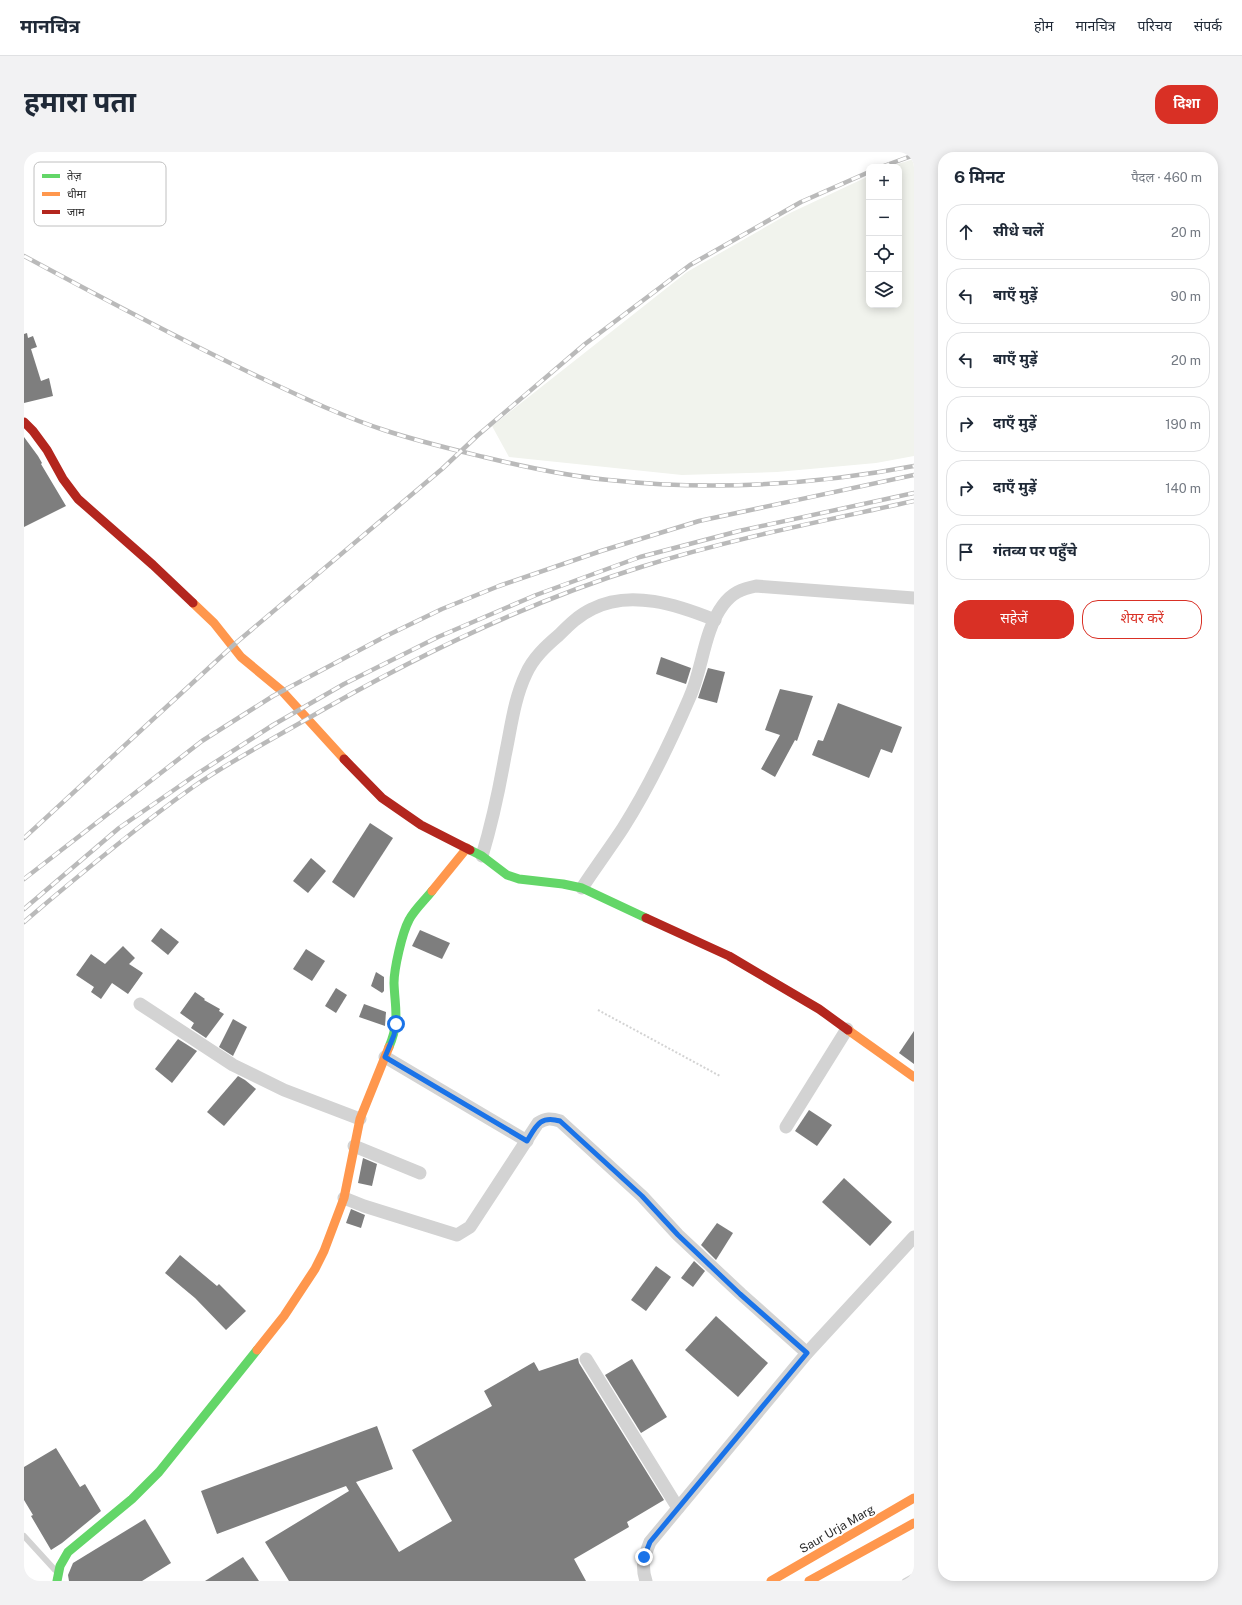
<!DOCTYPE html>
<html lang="hi">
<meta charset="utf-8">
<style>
body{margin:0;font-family:"Public Sans","Noto Sans Devanagari",sans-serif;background:#f2f2f3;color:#1f2937}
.controls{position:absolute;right:12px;top:12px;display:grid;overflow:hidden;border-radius:8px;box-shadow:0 2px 10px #0003}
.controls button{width:36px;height:36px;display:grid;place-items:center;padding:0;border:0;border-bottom:1px solid #e0e1e3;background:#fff;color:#1f2937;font:20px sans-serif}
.stop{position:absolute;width:12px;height:12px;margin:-9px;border:3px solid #1a73e8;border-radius:50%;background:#fff}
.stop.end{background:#1a73e8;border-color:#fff;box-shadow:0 1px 4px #0008}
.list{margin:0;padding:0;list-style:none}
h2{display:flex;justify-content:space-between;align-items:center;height:52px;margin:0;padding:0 16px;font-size:17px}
h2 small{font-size:13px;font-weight:400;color:#747a83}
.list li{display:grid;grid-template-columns:26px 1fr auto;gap:12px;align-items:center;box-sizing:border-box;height:56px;margin:0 8px 8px;padding:0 8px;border:1px solid #e0e1e3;border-radius:16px}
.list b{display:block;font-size:15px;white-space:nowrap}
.list em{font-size:13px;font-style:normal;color:#747a83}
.actions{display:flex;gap:8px;padding:12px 16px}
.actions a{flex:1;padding:9px 0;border:1px solid #d93025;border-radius:16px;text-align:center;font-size:14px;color:#d93025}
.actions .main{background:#d93025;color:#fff}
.icon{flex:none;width:22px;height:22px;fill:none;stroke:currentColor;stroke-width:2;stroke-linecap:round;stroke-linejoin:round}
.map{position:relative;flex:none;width:890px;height:1429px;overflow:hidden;border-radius:16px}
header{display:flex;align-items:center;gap:24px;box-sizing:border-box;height:56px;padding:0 20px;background:#fff;border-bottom:1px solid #e0e1e3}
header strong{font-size:19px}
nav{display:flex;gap:22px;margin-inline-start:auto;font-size:14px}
.intro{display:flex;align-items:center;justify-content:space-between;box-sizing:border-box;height:96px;padding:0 24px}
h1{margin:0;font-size:28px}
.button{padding:10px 18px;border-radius:16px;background:#d93025;color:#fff;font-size:14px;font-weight:700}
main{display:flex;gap:24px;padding:0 24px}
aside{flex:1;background:#fff;border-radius:16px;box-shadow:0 2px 10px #0003}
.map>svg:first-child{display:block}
</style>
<header>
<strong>मानचित्र</strong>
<nav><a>होम</a><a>मानचित्र</a><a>परिचय</a><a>संपर्क</a></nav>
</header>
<div class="intro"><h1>हमारा पता</h1><a class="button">दिशा</a></div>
<main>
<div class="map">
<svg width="890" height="1429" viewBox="0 0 890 1429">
<rect width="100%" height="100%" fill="#fff"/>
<path fill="#f1f3ed" d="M890 7V304L852 311 753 320 658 323 485 305 468 274 663 120 766 61 845 24V153H875V15H864Z"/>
<g fill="#7e7e7e">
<path d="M3 181 4 186 9 184 13 195 7 197 17 229 25 226 29 244 0 251V182Z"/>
<path d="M0 285 14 304 18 311 17 312 42 354 0 375Z"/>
<path d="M637 505 667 516 662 532 632 522Z"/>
<path d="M684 516 701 520 693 551 674 546Z"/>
<path d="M756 537 789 544 773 589 771 588 751 625 737 617 756 583 741 578Z"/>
<path d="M814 551 878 575 868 601 857 597 845 626 788 603 794 588 799 589Z"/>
<path d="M346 671 369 686 330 746 308 730Z"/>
<path d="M287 706 302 719 284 741 269 729Z"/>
<path d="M137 776 155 790 144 803 127 789Z"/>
<path d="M396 778 426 791 418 807 388 794Z"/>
<path d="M99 794 111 806 105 812 119 821 104 842 88 831 77 847 67 840 70 835 52 823 67 802 81 812Z"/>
<path d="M282 797 301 809 288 829 269 817Z"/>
<path d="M352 820 360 825V839L358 841 347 834Z"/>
<path d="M312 836 323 843 312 861 301 854Z"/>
<path d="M171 840 181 847 180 848 196 857 195 859 200 862 182 886 167 876 170 871 156 861Z"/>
<path d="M340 852 362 860 361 874 335 865Z"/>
<path d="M209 867 223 875 209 904 195 895Z"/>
<path d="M890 879V912L875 901Z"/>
<path d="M154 887 173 899 148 931 131 917Z"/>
<path d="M214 924 221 928 232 937 200 974 183 960Z"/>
<path d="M785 958 808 973 793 994 771 979Z"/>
<path d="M339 1006 353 1012 348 1034 334 1031Z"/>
<path d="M820 1026 868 1070 846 1094 798 1050Z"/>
<path d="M327 1057 341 1063 337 1076 322 1071Z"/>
<path d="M693 1071 709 1081 692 1108 677 1093Z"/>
<path d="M156 1103 193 1134 195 1132 222 1159 202 1178 171 1146 141 1121Z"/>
<path d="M670 1109 681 1119 669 1135 657 1126Z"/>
<path d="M632 1114 647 1125 622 1159 607 1148Z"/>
<path d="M692 1164 744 1211 714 1245 661 1198Z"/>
<path d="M554 1206 555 1211 640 1348 603 1370 605 1375 550 1407 562 1429H265L241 1390 325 1339 322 1334 193 1382 177 1339 353 1274 369 1317 332 1330 375 1400 428 1369 388 1298 468 1254 460 1239 510 1210 515 1219Z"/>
<path d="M608 1207 643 1265 617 1281 581 1223Z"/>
<path d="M32 1296 56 1335 61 1332 77 1359 38 1391 27 1398 7 1364 9 1363 0 1348V1315Z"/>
<path d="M121 1367 147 1411 118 1429H45L44 1423 49 1411Z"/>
<path d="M219 1405 235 1429H181Z"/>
</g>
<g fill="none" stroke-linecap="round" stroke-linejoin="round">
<path stroke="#d3d3d3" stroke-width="2" stroke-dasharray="2 2" stroke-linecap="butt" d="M574 858 696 924"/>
<g stroke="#d3d3d3" stroke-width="6">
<path d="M0 1384 31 1418"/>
<path d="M881 1429 890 1424"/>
</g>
<g stroke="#d3d3d3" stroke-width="13">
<path d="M458 704C468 671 475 638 481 604 487 576 490 547 502 522 509 506 522 494 535 483 545 473 555 463 568 457 606 437 654 453 691 468"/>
<path d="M558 736C571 716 586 696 599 676 625 635 646 591 665 547 679 517 679 480 699 453 708 441 717 437 732 434L890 446"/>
<path d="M116 852 209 913 260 938 336 967"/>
<path d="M361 905 503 989"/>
<path d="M762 975 823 877"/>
<path d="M330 994 396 1021"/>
<path d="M320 1046 340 1054 433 1083 446 1075 514 971C522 966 527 966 536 969L618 1044 654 1083 717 1142 783 1201"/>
<path d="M562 1207 654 1356"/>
<path d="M622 1429C617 1414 620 1405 626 1390L783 1201 890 1085"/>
</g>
<g stroke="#63d668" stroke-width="9">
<path d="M446 698 458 704 483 723 495 727 539 732 558 736 622 766"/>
<path d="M365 895C376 869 371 857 370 831 370 817 378 781 385 768 390 758 401 748 408 739"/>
<path d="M33 1429 36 1414 44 1400 108 1347 135 1320 233 1198"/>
</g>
<g stroke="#ff974d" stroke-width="9">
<path d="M169 451 190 471 217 505 258 539 320 607"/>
<path d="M408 739 443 696"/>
<path d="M824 878 890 925"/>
<path d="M233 1198 260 1164 291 1117 300 1099 320 1046 336 967 365 895"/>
<path d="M747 1429 890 1346"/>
<path d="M785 1429 890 1371"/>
</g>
<g stroke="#b3261e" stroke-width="9">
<path d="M0 270 9 279 23 298 39 327 54 347 129 413 169 451"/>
<path d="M320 607 358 646 397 673 446 698"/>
<path d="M622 766 705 804 795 857 824 878"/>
</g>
<defs>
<g id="rail">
<path d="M857 15 890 3"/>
<path d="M0 104C78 146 155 187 235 225 276 244 317 264 360 278 393 289 427 297 460 305 501 315 543 324 585 328 687 339 790 333 890 314"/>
<path d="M0 686 213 490 418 317 453 284 561 192 666 113 777 50 845 20"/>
<path d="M0 727 178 589 249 544 362 484 418 457 475 434 577 399 675 369 890 323"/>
<path d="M0 757 95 676 173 622 249 573 320 532 414 485 512 443 616 405 715 379 890 341"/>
<path d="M0 770C55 723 110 677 169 635 202 612 241 591 276 571 384 508 497 452 617 415 706 387 799 369 890 349"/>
</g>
</defs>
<use href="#rail" stroke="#bababa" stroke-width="4.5"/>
<use href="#rail" stroke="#fff" stroke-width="3" stroke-dasharray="9" stroke-linecap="butt"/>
</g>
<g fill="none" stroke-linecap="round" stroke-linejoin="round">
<path stroke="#1a73e8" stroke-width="5" d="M372 872 370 883 361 905 503 989C512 974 516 963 536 969L618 1044 654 1083 716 1142 783 1201 626 1390 620 1405"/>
</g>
<g text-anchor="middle" stroke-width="4" stroke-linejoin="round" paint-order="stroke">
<g font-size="12" fill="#2e2e2e" stroke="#fff">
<text transform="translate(813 1377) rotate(-30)" y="4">Saur Urja Marg</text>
</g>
</g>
<rect x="10" y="10" width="132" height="64" rx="6" fill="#fff" stroke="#c0c0c0" stroke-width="1"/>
<rect x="18" y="22" width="18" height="4" fill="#63d668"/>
<rect x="18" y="40" width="18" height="4" fill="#ff974d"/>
<rect x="18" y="58" width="18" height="4" fill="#b3261e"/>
<g font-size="11" fill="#2e2e2e">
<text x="43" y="28">तेज़</text>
<text x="43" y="46">धीमा</text>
<text x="43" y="64">जाम</text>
</g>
</svg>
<div class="controls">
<button>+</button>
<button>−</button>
<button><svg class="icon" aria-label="locate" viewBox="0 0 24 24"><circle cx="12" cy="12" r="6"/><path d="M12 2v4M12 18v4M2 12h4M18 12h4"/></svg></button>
<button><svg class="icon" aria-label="layers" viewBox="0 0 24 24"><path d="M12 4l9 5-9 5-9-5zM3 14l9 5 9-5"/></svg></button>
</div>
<div class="stop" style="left:372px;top:872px"></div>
<div class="stop end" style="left:620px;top:1405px"></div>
</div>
<aside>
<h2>6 मिनट<small>पैदल · 460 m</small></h2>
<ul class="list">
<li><svg class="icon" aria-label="ahead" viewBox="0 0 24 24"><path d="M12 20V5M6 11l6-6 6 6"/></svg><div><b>सीधे चलें</b></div><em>20 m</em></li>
<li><svg class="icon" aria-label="left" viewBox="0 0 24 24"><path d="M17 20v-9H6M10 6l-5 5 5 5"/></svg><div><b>बाएँ मुड़ें</b></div><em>90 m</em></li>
<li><svg class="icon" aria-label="left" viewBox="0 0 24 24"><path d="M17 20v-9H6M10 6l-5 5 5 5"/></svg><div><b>बाएँ मुड़ें</b></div><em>20 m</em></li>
<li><svg class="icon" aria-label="right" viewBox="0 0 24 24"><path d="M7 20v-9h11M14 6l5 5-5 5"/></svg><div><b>दाएँ मुड़ें</b></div><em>190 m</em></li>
<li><svg class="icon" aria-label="right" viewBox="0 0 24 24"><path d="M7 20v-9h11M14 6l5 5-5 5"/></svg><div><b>दाएँ मुड़ें</b></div><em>140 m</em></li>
<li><svg class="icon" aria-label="arrive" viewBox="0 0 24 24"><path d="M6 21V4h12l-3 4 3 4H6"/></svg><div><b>गंतव्य पर पहुँचे</b></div></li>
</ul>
<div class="actions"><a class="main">सहेजें</a><a>शेयर करें</a></div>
</aside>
</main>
